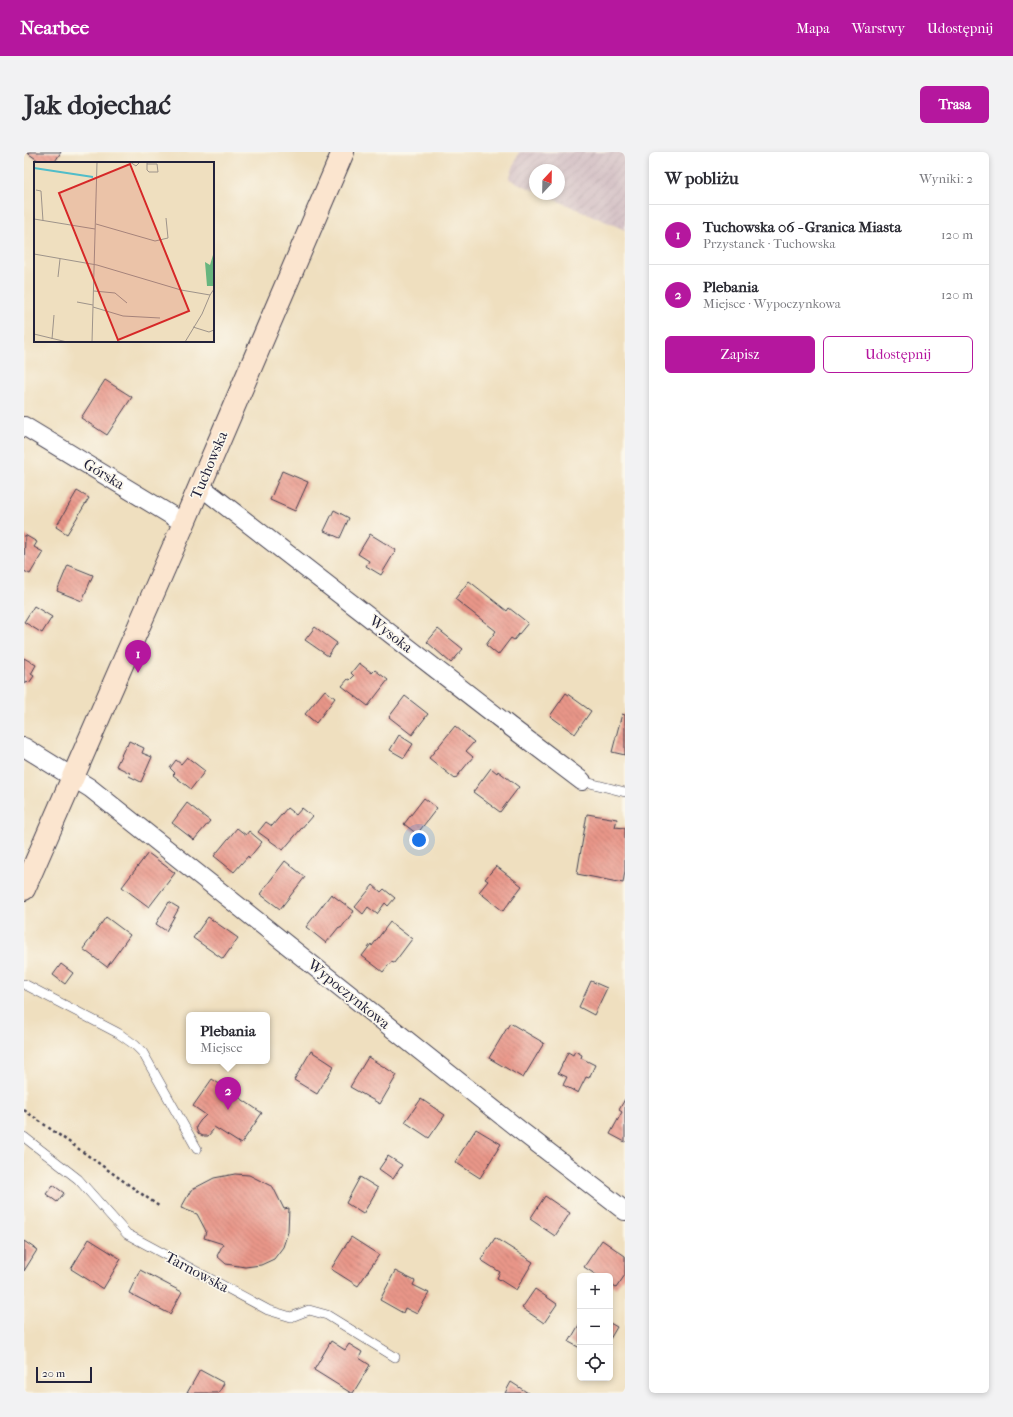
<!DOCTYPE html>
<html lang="pl">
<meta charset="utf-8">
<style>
body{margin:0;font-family:"IM FELL French Canon",serif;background:#f2f2f3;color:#2b2b33}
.controls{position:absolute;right:12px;bottom:12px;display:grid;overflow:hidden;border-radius:6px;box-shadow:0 2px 6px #0003}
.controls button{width:36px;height:36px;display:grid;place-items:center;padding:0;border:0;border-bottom:1px solid #e1e1e2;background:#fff;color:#2b2b33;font:20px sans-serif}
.compass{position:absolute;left:505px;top:12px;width:36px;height:36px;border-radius:50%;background:#fff;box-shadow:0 2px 6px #0003;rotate:22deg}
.scale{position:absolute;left:12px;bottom:10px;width:56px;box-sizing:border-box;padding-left:4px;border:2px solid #22223b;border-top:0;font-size:11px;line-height:14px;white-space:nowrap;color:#22223b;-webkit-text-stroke:3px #fbf7ec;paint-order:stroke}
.you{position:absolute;left:395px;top:688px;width:14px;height:14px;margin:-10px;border:3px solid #fff;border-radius:50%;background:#1a73e8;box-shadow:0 0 0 6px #1a73e833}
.badge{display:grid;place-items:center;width:26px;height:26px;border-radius:50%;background:#b5179e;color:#fff;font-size:13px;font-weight:700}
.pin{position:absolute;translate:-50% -33px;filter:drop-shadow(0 1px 2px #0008)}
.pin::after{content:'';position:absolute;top:21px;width:14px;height:12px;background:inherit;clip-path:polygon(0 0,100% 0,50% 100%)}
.popup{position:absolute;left:162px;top:860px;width:84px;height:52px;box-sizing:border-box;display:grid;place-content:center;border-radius:6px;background:#fff;filter:drop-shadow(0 1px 3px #0005);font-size:13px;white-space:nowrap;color:#7c7c81}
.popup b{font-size:15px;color:#2b2b33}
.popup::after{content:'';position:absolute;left:50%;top:100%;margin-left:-8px;border:8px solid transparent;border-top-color:#fff}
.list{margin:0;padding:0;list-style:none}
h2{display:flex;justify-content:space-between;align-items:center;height:52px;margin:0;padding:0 16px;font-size:17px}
h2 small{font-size:13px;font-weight:400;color:#7c7c81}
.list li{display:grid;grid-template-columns:26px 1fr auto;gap:12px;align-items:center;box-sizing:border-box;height:60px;padding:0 16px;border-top:1px solid #e1e1e2}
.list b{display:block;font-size:15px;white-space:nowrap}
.list p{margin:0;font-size:13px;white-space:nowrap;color:#7c7c81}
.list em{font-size:13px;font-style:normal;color:#7c7c81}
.actions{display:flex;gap:8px;padding:12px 16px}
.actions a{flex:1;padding:9px 0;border:1px solid #b5179e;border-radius:6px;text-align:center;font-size:14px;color:#b5179e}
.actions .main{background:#b5179e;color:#fff}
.icon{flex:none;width:22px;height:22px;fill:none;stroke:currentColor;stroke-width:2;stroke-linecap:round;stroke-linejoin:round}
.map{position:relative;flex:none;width:601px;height:1241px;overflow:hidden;border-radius:6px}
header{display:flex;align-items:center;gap:24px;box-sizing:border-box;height:56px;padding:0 20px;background:#b5179e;color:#fff}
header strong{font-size:19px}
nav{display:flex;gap:22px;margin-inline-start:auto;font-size:14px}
.intro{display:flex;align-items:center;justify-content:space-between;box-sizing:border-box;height:96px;padding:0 24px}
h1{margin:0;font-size:28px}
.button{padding:10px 18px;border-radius:6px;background:#b5179e;color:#fff;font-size:14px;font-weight:700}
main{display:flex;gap:24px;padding:0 24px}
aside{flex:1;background:#fff;border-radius:6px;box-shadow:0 2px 6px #0003}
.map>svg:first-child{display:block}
</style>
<header>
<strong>Nearbee</strong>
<nav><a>Mapa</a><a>Warstwy</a><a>Udostępnij</a></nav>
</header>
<div class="intro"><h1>Jak dojechać</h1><a class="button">Trasa</a></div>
<main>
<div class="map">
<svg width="601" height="1241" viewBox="0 0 601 1241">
<defs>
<pattern id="industrial-furrows" width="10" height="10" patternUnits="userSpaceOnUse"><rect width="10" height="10" fill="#d2bec3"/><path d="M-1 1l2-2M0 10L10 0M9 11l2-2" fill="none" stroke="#b4a3a8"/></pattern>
<pattern id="building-back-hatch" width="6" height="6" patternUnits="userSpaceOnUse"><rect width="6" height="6" fill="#e99689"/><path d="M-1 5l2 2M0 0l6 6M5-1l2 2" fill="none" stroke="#bc7a71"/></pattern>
</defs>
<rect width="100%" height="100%" fill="#fbf7ec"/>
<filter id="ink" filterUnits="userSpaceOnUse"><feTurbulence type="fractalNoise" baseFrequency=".025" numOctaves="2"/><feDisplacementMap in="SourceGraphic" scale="8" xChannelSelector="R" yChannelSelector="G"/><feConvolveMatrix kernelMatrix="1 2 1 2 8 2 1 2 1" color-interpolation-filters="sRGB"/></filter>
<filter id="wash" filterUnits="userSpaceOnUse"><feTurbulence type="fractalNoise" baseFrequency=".012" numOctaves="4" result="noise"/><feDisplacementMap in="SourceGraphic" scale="16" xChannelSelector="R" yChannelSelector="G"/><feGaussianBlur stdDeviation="0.9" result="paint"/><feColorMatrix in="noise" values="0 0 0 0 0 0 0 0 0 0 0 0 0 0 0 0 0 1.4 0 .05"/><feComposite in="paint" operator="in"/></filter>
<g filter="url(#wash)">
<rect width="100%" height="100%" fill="#efdfbf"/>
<path fill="url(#industrial-furrows)" d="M495 0H601V78L518 42H535V18H511V39L485 27Z"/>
<g id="blocks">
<g fill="url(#building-back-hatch)">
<path d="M2 0H37L30 11H18Z"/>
<path d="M81 228 108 245 83 283 57 266Z"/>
<path d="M258 319 284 330 271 359 246 348Z"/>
<path d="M53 339 65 346 43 382 32 375Z"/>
<path d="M310 358 325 366 316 386 300 379Z"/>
<path d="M346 382 372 398 357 423 342 414 345 409 334 402Z"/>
<path d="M1 383 13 390 10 395 19 400 6 422 0 419Z"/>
<path d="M44 413 69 423 58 449 33 439Z"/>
<path d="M445 429 483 459 485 456 504 471 490 488 487 486 474 503 462 493 472 479 431 447Z"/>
<path d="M10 454 28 465 18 481 0 470Z"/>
<path d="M291 475 313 491 304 504 281 488Z"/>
<path d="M414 477 439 497 427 511 403 490Z"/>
<path d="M0 506 12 513 7 522 10 524 5 531 3 529 0 533Z"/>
<path d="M335 511 348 521 351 518 364 528 344 554 318 534 324 527 326 528 330 524 327 521Z"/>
<path d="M301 538 311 546 292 571 281 562Z"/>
<path d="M542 541 567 559 551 582 526 564Z"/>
<path d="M381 544 404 562 388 583 365 565Z"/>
<path d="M598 562 601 563V603L588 600Z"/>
<path d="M431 574 450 590 442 599 449 605 431 627 405 606Z"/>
<path d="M375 583 389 592 380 606 366 598Z"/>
<path d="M105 589 120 596 118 601 128 605 117 630 105 624 106 621 92 614 102 593 103 594Z"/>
<path d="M163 605 181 619 167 637 149 623 151 621 146 616 152 608 157 612Z"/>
<path d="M467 616 473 621 474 619 495 635 476 660 449 640Z"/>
<path d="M400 646 413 656 393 682 380 672Z"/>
<path d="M163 651 186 669 170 688 148 671Z"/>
<path d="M263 656 272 663 278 656 288 664 259 698 234 680 242 670 248 674Z"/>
<path d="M563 662 593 667 591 675 601 676V719L599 731 553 722Z"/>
<path d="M213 676 222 683 225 679 238 690 225 706 224 704 210 720 190 704Z"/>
<path d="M124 701 151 721 125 755 98 735Z"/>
<path d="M261 709 281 725 256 757 236 742Z"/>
<path d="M472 714 498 734 479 759 455 740 464 729 461 727Z"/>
<path d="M349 733 357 740 360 737 371 746 364 754 361 751 353 762 344 755 339 762 331 755Z"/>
<path d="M307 742 330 759 317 776 315 775 302 791 282 775Z"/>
<path d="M145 750 155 756 142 779 132 772Z"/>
<path d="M82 765 106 783 83 815 59 797Z"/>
<path d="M184 765 214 786 199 807 169 786Z"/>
<path d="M366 770 388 787 370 811 367 810 359 820 338 804 347 792 348 794Z"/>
<path d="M37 812 49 821 41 832 29 823Z"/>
<path d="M567 829 583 836 570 863 555 855Z"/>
<path d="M486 871 520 891 499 926 465 906Z"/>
<path d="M287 899 310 914 293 942 270 928Z"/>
<path d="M551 899 558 903 557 906 571 913 565 926 562 925 554 941 539 933 543 925 534 921 544 900 549 903Z"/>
<path d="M344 905 373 923 356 952 326 935Z"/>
<path d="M188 927 238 961 217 992 190 975 189 978 184 984H179L175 982 173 979 172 975 176 969 182 963 169 954Z"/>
<path d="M397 947 421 963 405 986 381 970Z"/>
<path d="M601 947V990L586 982 598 960 595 958Z"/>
<path d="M452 977 477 992 456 1026 431 1010Z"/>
<path d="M364 1004 378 1013 369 1027 355 1017Z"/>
<path d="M211 1022 225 1023 249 1035 260 1057 265 1056 264 1080 259 1095 250 1107 237 1113 221 1115 202 1112 193 1104 199 1092 180 1086 182 1079 173 1062 157 1056 167 1038 190 1026Z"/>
<path d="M336 1025 354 1036 339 1062 322 1051Z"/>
<path d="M29 1033 40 1041 33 1050 22 1042Z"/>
<path d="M521 1044 546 1061 531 1084 506 1067Z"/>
<path d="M327 1085 355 1103 334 1134 307 1117Z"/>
<path d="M471 1086 509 1110 492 1138 473 1126 476 1120 457 1108Z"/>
<path d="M65 1087 97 1107 79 1137 47 1117Z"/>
<path d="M578 1088 601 1104V1123L592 1136 586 1132V1124H574L560 1115Z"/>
<path d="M0 1089 13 1098 0 1119Z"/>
<path d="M116 1118 158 1140 146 1162 105 1141Z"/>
<path d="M371 1119 391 1129 389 1133 405 1141 393 1162 381 1156 379 1161 356 1148Z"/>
<path d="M511 1137 533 1152 520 1171 498 1156Z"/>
<path d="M556 1171V1196L545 1190Z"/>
<path d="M586 1171 593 1175 586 1187Z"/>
<path d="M307 1189 321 1198 325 1192 338 1200 335 1206 346 1213 329 1241H327L290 1218Z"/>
<path d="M176 1218 200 1231 195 1241H163Z"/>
<path d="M487 1230 504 1241H481Z"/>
</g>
</g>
</g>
<g filter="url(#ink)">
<use href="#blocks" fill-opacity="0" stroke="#413e4f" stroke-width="1"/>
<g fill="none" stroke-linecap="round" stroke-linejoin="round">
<defs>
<g id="service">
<path d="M558 629 601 640"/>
<path d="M0 832 94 881 111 893 119 901 173 997"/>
<path d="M0 985 54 1027 103 1082 244 1158 267 1165 285 1158 303 1163 371 1205"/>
</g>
<g id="minor">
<path d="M0 274 160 371"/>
<path d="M176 334 488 576 558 629"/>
<path d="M0 595 66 636 497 979 601 1059"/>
</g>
<path id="secondary" d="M0 737 160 371 319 0"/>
</defs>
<use href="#service" stroke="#413e4f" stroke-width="10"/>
<use href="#minor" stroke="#413e4f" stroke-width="20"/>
<use href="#secondary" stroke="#413e4f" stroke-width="24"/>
<path stroke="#413e4f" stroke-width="2.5" stroke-dasharray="3 3" stroke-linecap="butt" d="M0 958 136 1055"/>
<use href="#service" stroke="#fff" stroke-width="9"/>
<use href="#minor" stroke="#fff" stroke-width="18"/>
<use href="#secondary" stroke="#fbe5cf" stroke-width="22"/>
</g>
</g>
<g text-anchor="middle" stroke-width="3.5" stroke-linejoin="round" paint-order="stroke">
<g font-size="15" fill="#22223b" stroke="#fbf7ec">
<text transform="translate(185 313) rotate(-67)" y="5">Tuchowska</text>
<text transform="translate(80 322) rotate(31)" y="5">Górska</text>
<text transform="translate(367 482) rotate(38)" y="5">Wysoka</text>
<text transform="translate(325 842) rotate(39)" y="5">Wypoczynkowa</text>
<text transform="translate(173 1120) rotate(28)" y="5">Tarnowska</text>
</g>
</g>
<g transform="translate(10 10)">
<rect width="180" height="180" fill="#efdfbf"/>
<path d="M179 93V124H173L171 100 176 103Z" fill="#67b57e"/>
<path fill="none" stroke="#50bdc9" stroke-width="2" d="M0 6 59 15"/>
<path fill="none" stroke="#9d938a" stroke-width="1" d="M96 0 102 4 106 0M113 0V8L115 10H124L123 2H113M2 28 7 29 9 59M0 57 61 67M62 62 121 79 134 76 132 56M0 92 63 103 147 128 176 133 180 127M24 115 26 97M60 129 81 131 93 141M43 140 59 143M59 145 89 154 126 156M159 165 175 170 180 168M0 172 33 180M18 177 20 153M58 180 63 0M151 180 168 152 176 133"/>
<path fill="#d62828" fill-opacity="0.15" stroke="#d62828" stroke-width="2" d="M96 2 155 149 84 178 25 31Z"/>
<rect width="180" height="180" fill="none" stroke="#22223b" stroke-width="2"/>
</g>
</svg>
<div class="controls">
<button>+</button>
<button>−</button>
<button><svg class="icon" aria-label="locate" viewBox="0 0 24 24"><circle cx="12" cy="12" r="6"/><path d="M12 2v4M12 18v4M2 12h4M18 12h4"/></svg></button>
</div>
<svg class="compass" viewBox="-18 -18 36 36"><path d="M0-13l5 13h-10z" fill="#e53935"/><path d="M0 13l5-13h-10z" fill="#7c7c81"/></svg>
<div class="scale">20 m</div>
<div class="you"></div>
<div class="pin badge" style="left:114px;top:521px">1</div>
<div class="pin badge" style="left:204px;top:958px">2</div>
<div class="popup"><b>Plebania</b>Miejsce</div>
</div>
<aside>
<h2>W pobliżu<small>Wyniki: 2</small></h2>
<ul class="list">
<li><span class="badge">1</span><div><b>Tuchowska 06 - Granica Miasta</b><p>Przystanek · Tuchowska</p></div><em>120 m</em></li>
<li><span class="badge">2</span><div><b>Plebania</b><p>Miejsce · Wypoczynkowa</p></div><em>120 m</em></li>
</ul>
<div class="actions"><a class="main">Zapisz</a><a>Udostępnij</a></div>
</aside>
</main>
